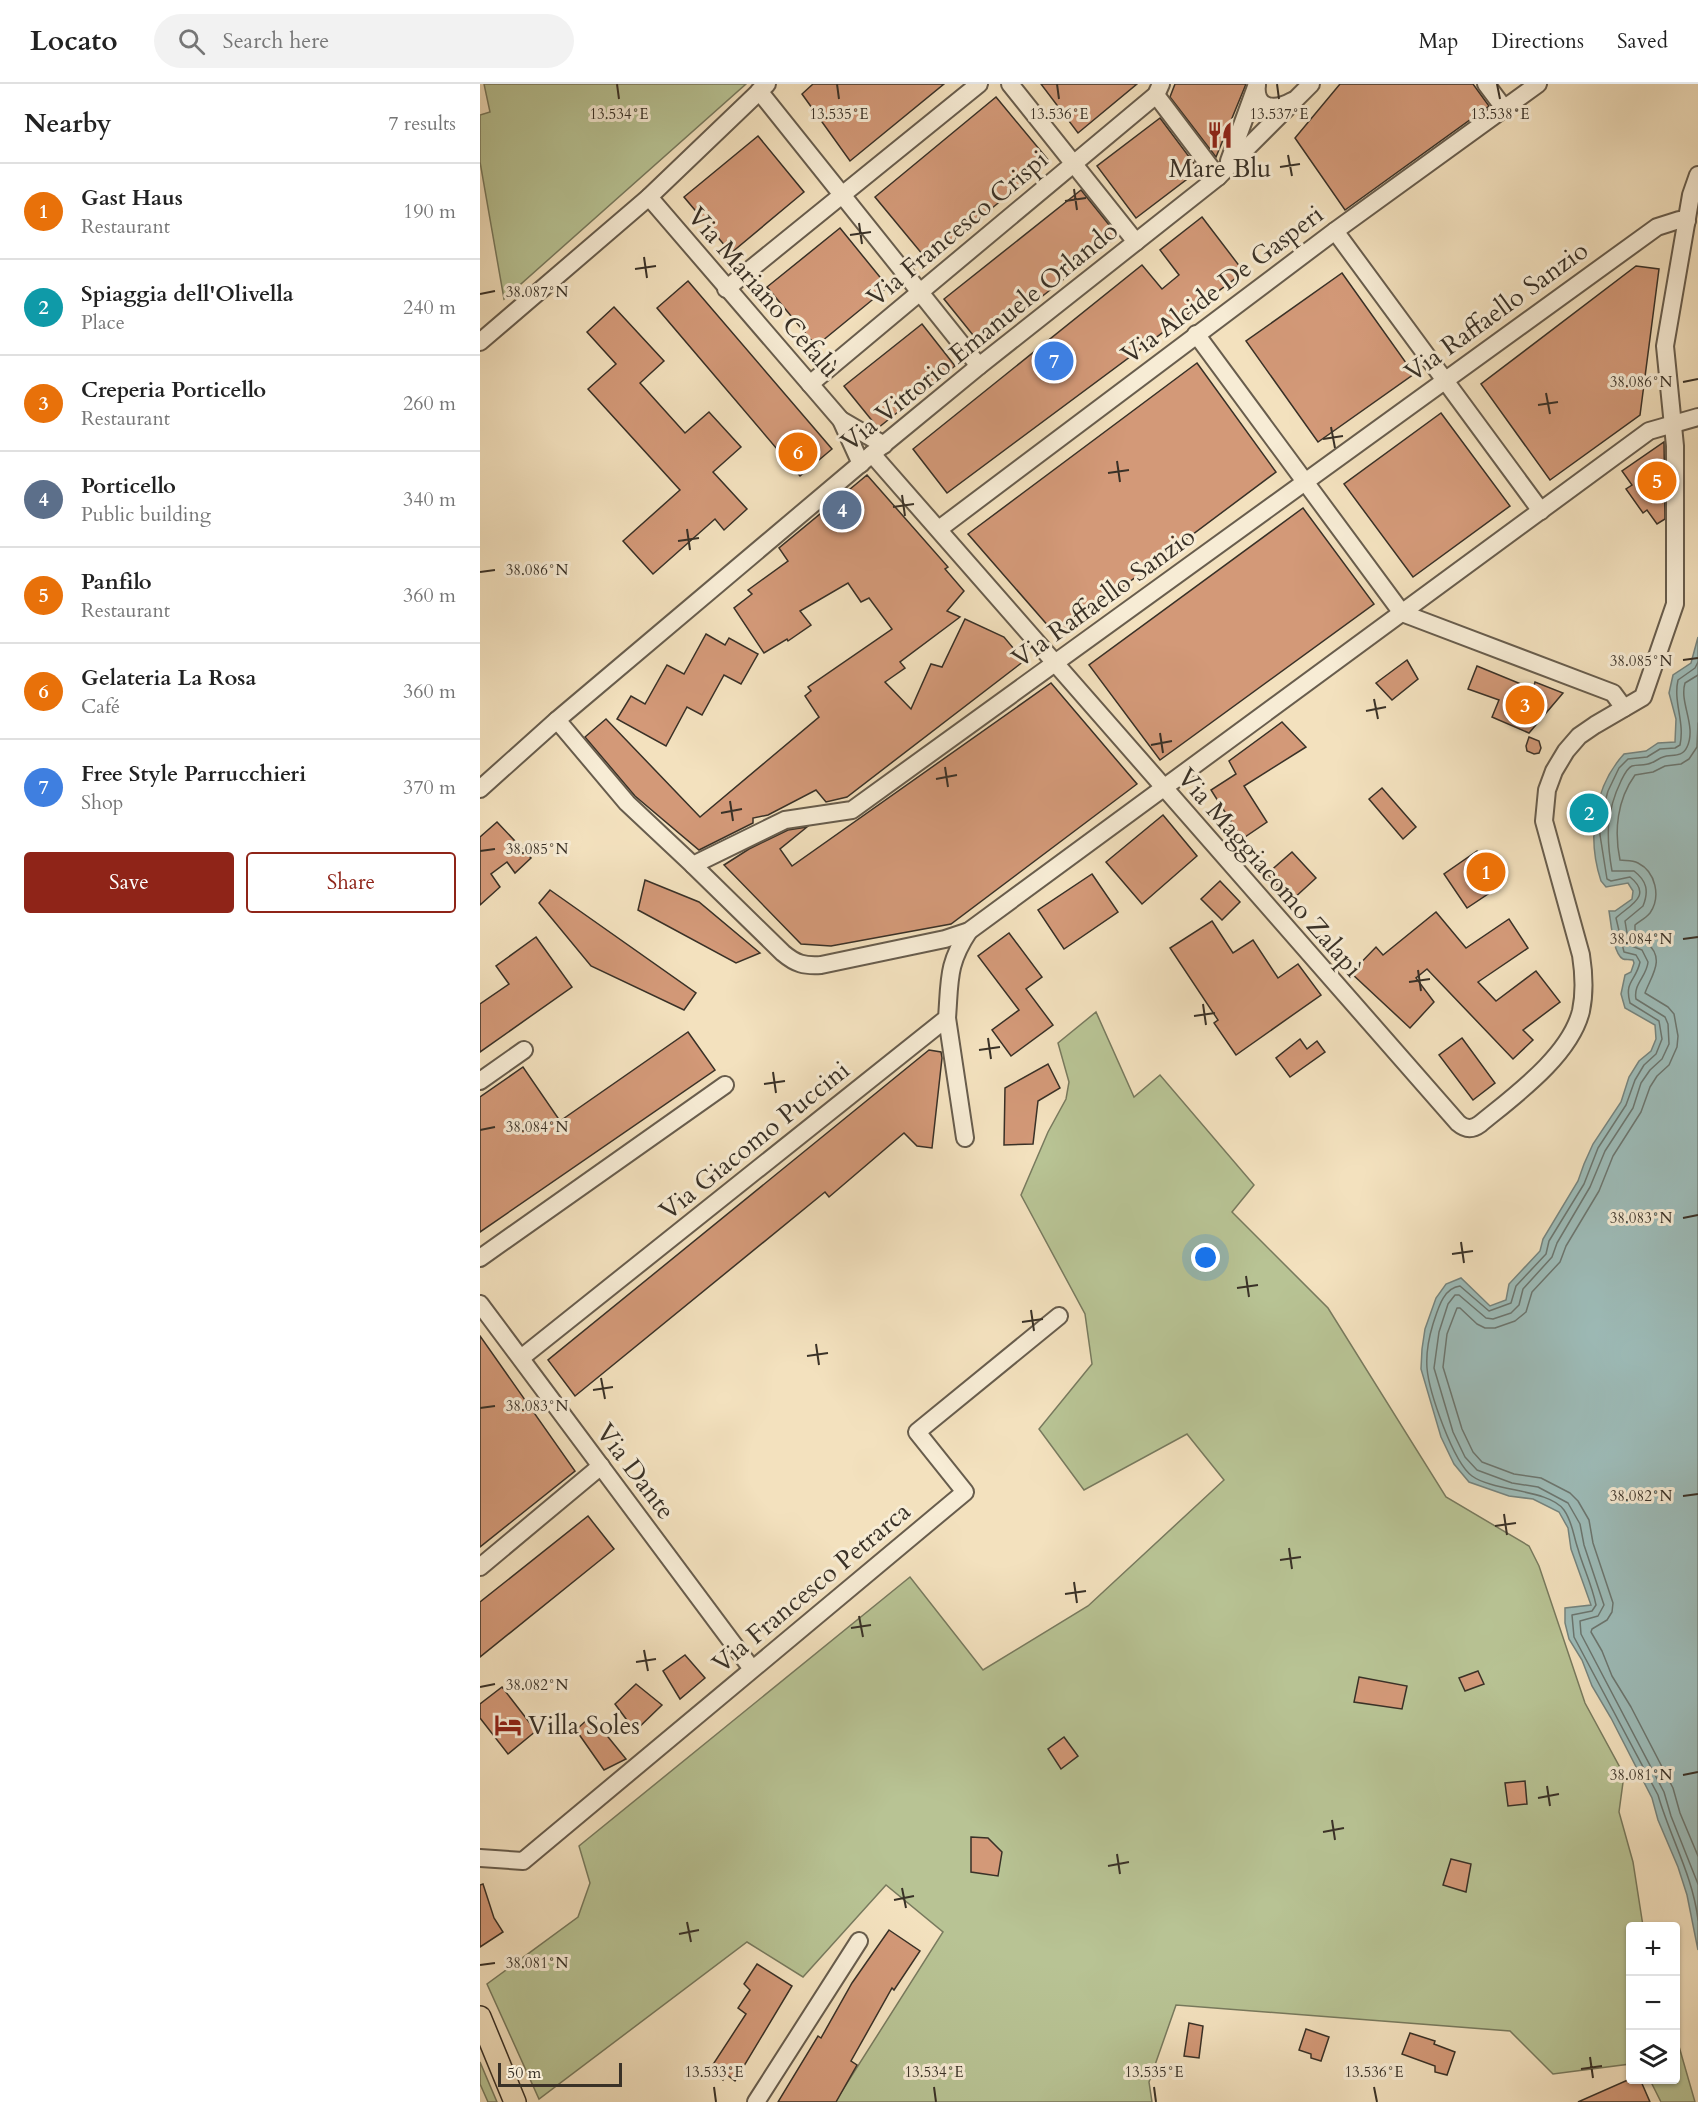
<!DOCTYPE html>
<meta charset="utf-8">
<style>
body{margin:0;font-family:Cardo,serif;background:#f2f2f2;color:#222}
.controls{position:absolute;right:18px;bottom:18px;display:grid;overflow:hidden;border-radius:6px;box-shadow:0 2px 4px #0004}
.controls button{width:54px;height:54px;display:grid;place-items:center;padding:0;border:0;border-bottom:2px solid #e0e0e0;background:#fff;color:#222;font:30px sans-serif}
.scale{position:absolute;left:18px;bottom:15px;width:124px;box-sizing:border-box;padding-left:6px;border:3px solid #393127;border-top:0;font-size:16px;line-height:21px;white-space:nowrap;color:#393127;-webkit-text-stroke:4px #f7ecd5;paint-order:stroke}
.you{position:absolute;left:726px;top:1174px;width:21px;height:21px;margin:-15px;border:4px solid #fff;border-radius:50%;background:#1a73e8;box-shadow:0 0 0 9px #1a73e833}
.badge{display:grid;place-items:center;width:39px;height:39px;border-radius:50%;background:#8f2418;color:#fff;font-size:20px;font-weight:700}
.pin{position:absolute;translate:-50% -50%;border:3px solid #fff;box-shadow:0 2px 6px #0006}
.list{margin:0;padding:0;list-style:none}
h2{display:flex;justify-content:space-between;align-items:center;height:78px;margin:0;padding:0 24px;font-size:26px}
h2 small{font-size:20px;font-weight:400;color:#767676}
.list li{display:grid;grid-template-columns:39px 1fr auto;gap:18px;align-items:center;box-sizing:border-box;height:96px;padding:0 24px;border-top:2px solid #e0e0e0}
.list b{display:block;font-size:22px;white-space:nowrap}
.list p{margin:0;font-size:20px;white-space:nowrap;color:#767676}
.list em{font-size:20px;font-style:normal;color:#767676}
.actions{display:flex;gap:12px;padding:18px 24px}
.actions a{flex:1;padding:14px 0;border:2px solid #8f2418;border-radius:6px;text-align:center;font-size:21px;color:#8f2418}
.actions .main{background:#8f2418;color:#fff}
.icon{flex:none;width:33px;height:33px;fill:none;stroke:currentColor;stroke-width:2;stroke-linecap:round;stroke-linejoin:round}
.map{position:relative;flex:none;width:1218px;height:2018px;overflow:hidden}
header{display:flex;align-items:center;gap:36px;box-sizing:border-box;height:84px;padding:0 30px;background:#fff;border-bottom:2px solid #e0e0e0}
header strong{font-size:28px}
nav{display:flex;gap:33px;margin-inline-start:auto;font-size:21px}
.search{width:420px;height:54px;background:#f2f2f2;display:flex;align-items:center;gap:15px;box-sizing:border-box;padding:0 21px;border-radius:33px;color:#767676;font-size:22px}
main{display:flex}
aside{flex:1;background:#fff}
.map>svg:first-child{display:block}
</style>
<header>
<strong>Locato</strong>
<div class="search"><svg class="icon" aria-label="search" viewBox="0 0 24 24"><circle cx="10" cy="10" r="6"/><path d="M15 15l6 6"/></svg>Search here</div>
<nav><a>Map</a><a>Directions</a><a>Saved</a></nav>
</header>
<main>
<aside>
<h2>Nearby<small>7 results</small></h2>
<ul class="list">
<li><span class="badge" style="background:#e8710a">1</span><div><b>Gast Haus</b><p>Restaurant</p></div><em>190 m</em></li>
<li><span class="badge" style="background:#0f9aa8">2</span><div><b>Spiaggia dell'Olivella</b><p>Place</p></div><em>240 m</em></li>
<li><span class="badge" style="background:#e8710a">3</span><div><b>Creperia Porticello</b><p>Restaurant</p></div><em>260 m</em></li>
<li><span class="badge" style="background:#5c6f8a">4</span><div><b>Porticello</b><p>Public building</p></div><em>340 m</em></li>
<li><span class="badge" style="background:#e8710a">5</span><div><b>Panfilo</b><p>Restaurant</p></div><em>360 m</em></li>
<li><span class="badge" style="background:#e8710a">6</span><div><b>Gelateria La Rosa</b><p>Café</p></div><em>360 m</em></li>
<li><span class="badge" style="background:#3f7fe0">7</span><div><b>Free Style Parrucchieri</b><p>Shop</p></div><em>370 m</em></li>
</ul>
<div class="actions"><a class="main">Save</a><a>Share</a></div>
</aside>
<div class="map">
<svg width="1218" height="2018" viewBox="0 0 1218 2018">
<rect width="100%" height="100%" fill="#f3e1be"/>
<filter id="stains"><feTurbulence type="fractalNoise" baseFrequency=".00333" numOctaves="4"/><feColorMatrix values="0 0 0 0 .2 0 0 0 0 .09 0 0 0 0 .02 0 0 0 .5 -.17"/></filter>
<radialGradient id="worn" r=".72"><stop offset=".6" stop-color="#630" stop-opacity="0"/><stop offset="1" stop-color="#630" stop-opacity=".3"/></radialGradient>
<g fill="#b8c394" stroke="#787a5e" stroke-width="1.5">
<path d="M4 0H266L24 215 0 78V31L10 28Z"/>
<path d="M616 928 654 1013 680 991 774 1101 752 1128 848 1224 966 1413 1049 1462 1059 1482 1105 1619 1144 1691 1139 1728 1153 1778 1163 1842H1150V1980L1073 1990 1030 1947 696 1921 669 1998 672 2018H355L463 1848 406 1801 323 1893 267 1858 59 2015 7 1900 98 1833 110 1799 99 1762 430 1493 503 1586 608 1522 744 1396 707 1350 604 1406 559 1345 612 1280 605 1230 541 1111 568 1048 586 1015 589 998 578 959Z"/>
<path d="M1196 1952 1215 2018H1181L1170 1996H1196Z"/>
<path d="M0 1978 17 2018H8L0 2000Z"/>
</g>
<path fill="#9dbcb9" stroke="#75847f" stroke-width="1.5" d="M1218 553V1866L1207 1811 1198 1783 1178 1736 1172 1714 1131 1634 1112 1602 1102 1576 1089 1555 1085 1539V1524L1111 1521 1091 1465 1088 1444 1079 1428 1053 1415 1029 1412 989 1398 974 1380 961 1353 941 1285 942 1265 945 1245 956 1214 966 1200 981 1194 1010 1222 1026 1216 1029 1200 1060 1167 1063 1155 1098 1097 1104 1080 1113 1060 1141 1018 1149 993 1159 977 1171 967 1176 955 1175 941 1145 924 1141 910 1145 891 1151 888 1154 879 1153 876C1150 875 1145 876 1143 875 1133 870 1131 838 1129 827H1135L1152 815 1153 807 1148 799 1126 803 1121 797C1107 755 1113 704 1144 670L1166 667 1178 659 1195 658 1196 635 1189 609 1193 591 1211 579Z"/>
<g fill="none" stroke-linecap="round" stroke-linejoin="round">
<g stroke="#6b7670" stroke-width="1.5">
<path d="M1218 578 1215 584 1198 596C1193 618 1205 638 1200 661L1195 664 1180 665 1167 673 1148 675 1139 684 1128 707 1120 736V751L1127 795 1131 797 1150 793C1174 812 1148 822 1136 834L1144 868 1156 871 1160 878C1156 897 1144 897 1150 919L1179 937 1182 955 1176 970 1164 981 1155 996 1146 1021 1118 1064 1104 1100 1069 1157 1066 1170 1036 1202 1031 1219 1009 1227 980 1202C963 1204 958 1225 953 1240 949 1253 946 1270 947 1284 949 1308 973 1378 992 1392 1014 1408 1069 1405 1084 1426 1093 1439 1093 1451 1098 1465 1103 1483 1112 1501 1116 1521L1112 1527 1092 1531 1094 1553 1178 1711C1190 1753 1213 1792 1218 1836"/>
<path d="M1218 591 1205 599C1199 619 1217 642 1207 663 1202 674 1192 670 1183 673 1179 674 1175 678 1171 679 1165 682 1158 680 1152 682 1147 684 1144 691 1141 697 1126 728 1126 753 1132 787H1154C1167 797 1169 807 1163 822L1145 837 1149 861 1162 866 1168 878C1167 892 1153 900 1156 915L1185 933 1188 940 1189 960 1182 975 1170 986 1161 999 1153 1024 1125 1067 1110 1103 1077 1159 1072 1173 1043 1205 1039 1221 1031 1229 1013 1235 1006 1234 979 1211H975L968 1220 959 1248 954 1284 973 1348 985 1373 997 1386 1032 1399 1058 1403 1088 1419 1100 1440 1104 1461 1124 1521 1118 1532 1100 1537 1101 1550 1184 1708 1191 1732 1218 1800"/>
<path d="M1218 639 1217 663 1209 675 1201 680 1185 682 1173 688 1155 691C1137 716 1134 747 1140 776 1145 777 1152 776 1158 779 1176 788 1181 813 1170 829 1166 834 1160 837 1155 841V851C1159 854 1163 855 1167 859 1186 875 1171 892 1165 909L1188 923 1194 930 1198 952 1197 963 1189 981 1177 992 1170 1003 1161 1028 1133 1072 1119 1107 1086 1162 1080 1178 1052 1208 1046 1228 1035 1237 1015 1244H1005L997 1240 980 1224H977L967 1250 963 1283 982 1345 993 1368 1002 1378 1034 1390 1061 1394 1090 1409 1098 1417 1109 1436 1113 1459 1133 1519 1132 1528 1127 1536 1112 1545 1111 1548 1122 1567 1132 1592 1151 1623 1193 1704 1200 1729 1218 1772"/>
</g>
</g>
<g fill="#d39978" stroke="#393127" stroke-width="1.5">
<path d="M333 0H464L370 77 322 10Z"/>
<path d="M561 0H657L598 49Z"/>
<path d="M695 0H766L736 73 690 13Z"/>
<path d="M860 0H993L1009 22 865 126 815 54Z"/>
<path d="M516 13 569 77 448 177 395 113Z"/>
<path d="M680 34 719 86 656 134 617 82Z"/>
<path d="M278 52 324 108 251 169 204 113Z"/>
<path d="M601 106 638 152 501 261 464 215Z"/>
<path d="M722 133 764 188 467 409 433 365 662 181 682 205 699 191 680 166Z"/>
<path d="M360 144 408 203 336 262 287 203Z"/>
<path d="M1156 182 1179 185 1160 331 1070 396 1001 300Z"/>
<path d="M862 189 934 290 838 358 766 257Z"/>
<path d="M208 197 352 365 320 392 177 224Z"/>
<path d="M134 223 184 277 160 299 205 349 229 328 261 363 233 388 267 425 244 446 235 435 173 490 143 457 200 406 108 305 136 280 107 248Z"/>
<path d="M442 240 475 282 398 344 364 302Z"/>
<path d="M717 279 796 388 577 552 488 450Z"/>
<path d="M961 329 1030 422 933 493 864 400Z"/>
<path d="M1184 358 1185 435 1177 440 1167 426 1163 429 1146 405 1152 401 1142 387Z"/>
<path d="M387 391 468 483 465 485 484 507 467 527 480 533 420 578 425 584 405 598 431 625 451 580 462 583 485 535 524 553 544 577 367 713 346 718 336 706 288 731 273 734V739L219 766 155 712 105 653 126 635 220 733 339 633 325 612 331 607 328 603 412 545 389 514 381 518 368 499 320 527 331 541 308 557 307 555 284 569 254 524 272 510 268 506 308 477 299 464Z"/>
<path d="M823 424 894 520 680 676 609 581Z"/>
<path d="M226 550 245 561 249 554 278 570 261 600 244 591 222 631 207 623 186 662 137 635 151 612 165 620 187 581 204 590Z"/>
<path d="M927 576 938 595 912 616 896 599Z"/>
<path d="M997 582 1053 605 1055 598 1083 609 1049 649 1012 633 1019 616 988 605Z"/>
<path d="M571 599 657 700 471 840 351 862 321 860 244 781 269 765 308 746 327 743 300 765 312 782Z"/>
<path d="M802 638 826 663 764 702 787 738 762 755 731 706 756 690 749 677Z"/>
<path d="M1049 653 1059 657 1061 664 1059 669 1054 670 1047 667 1046 662Z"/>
<path d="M902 704 936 743 923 755 889 715Z"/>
<path d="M683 731 717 772 662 820 626 778Z"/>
<path d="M17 738 51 774 35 789 27 778 11 790 20 803 0 821V753Z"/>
<path d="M997 767 1020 802 987 824 964 790Z"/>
<path d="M812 768 836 794 812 816 787 790Z"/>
<path d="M612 790 638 828 584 865 558 826Z"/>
<path d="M165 796 219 818 280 869 256 879 158 826Z"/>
<path d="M740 797 760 818 742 836 721 815Z"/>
<path d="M70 806 216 909 204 926 111 882 59 819Z"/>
<path d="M956 828 986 864 1029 835 1048 864 998 898 1016 917 1056 887 1080 918 1043 946 1053 956 1033 975 947 885 936 894 954 918 930 944 871 889 896 863 903 871Z"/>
<path d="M732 837 753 869 773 856 798 894 818 880 841 911 756 971 734 939 738 936 690 864Z"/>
<path d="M529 849 562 893 546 905 573 941 531 972 512 946 539 926 498 872Z"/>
<path d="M56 853 92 903 0 968V920L29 900 16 882Z"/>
<path d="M208 948 235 986 0 1148V1013L43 983 80 1037Z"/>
<path d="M982 954 1015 999 993 1016 959 971Z"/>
<path d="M820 955 827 965 837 957 845 968 810 993 796 974Z"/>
<path d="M449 966 461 968 462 974 452 1064 437 1062 424 1049 349 1113 345 1108 95 1312 68 1276Z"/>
<path d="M568 980 580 1004 558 1017 553 1060 524 1061 525 1004Z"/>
<path d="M0 1252 95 1387 0 1463Z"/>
<path d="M108 1432 134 1465 0 1573V1518Z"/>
<path d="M205 1571 225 1594 200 1615 183 1587Z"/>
<path d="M998 1587 1004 1600 985 1607 979 1594Z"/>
<path d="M879 1593 927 1602 922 1625 874 1618Z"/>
<path d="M156 1600 182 1621 155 1647 135 1620Z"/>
<path d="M22 1603 56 1647 28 1670 0 1634V1620Z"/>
<path d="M111 1632 146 1675 124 1686 96 1646Z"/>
<path d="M584 1653 598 1672 581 1685 568 1665Z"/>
<path d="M1045 1697 1047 1720 1028 1722 1025 1699Z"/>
<path d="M491 1753 508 1754 522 1768 518 1792 491 1788Z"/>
<path d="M971 1775 991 1780 986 1808 963 1801Z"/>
<path d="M3 1800 14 1834 23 1848 0 1863V1801Z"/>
<path d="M409 1846 440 1867 414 1906 412 1904 371 1977 377 1981 356 2018H298L338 1952 341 1954 372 1899Z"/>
<path d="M277 1880 312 1902 255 1997 246 1990 243 1996 230 1985 266 1930 258 1924 270 1906 264 1900Z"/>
<path d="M709 1939 723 1942 719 1974 704 1972Z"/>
<path d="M826 1945 849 1953 841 1977 831 1974V1970L819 1966Z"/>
<path d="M930 1949 955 1957 954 1960 975 1968 967 1991 955 1988V1982L922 1970Z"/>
<path d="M1150 1995H1160L1170 2018H1098Z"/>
</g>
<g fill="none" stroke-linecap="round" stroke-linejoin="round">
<defs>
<g id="minor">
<path d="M530 0 656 158"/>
<path d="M777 0C774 25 794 27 812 17"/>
<path d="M1006 0 1024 24"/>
<path d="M279 7 499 282"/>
<path d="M676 11 738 93"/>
<path d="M749 77 777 0"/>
<path d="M169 113 361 336 381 380"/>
<path d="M855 147 1061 427"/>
<path d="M246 205 499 0"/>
<path d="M716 250 922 529 1133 609 1144 624"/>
<path d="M0 258 169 113 287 0"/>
<path d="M330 300 676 11 681 0"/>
<path d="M361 336 404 361"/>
<path d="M392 370 978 1039C985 1045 992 1046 1000 1040 1034 1012 1090 972 1101 927 1105 908 1104 890 1101 871L1064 737 1067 706 1074 687 1086 667 1099 652 1115 641 1163 613 1195 520V362L1185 262 1211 111 1218 91"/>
<path d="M459 445 855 147 1058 0"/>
<path d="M77 636 147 719 213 781 305 736 372 726 1177 143 1199 136 1207 137"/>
<path d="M0 705 77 636 392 370 499 282 738 93 831 0"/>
<path d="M213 781 303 869C316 880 324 882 341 881L465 855 489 847 1169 347 1218 333"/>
<path d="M467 934 485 1054"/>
<path d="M0 997 44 966"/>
<path d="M0 1174 245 1001"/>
<path d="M0 1220 272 1585"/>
<path d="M41 1274 467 934C470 896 467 880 489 847"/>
<path d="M0 1483 121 1382"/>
<path d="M0 1774 43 1777 485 1408 437 1348 579 1232"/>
<path d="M276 2018 379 1857"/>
</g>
<path id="major" d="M0 1933 35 2018"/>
</defs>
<use href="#minor" stroke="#685d4d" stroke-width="20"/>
<use href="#major" stroke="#393127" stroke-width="24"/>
<use href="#minor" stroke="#f7ecd5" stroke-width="16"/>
<use href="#major" stroke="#f3e1be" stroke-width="21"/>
</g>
<path fill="none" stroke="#393127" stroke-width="2" d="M137 0 139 15M357 0 359 15M577 0 579 15M797 0 799 15M1017 0 1020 15M808 71 812 92M800 83 820 80M594 105 597 126M585 117 606 114M379 139 382 160M370 151 391 148M164 173 167 194M155 185 176 182M0 210 15 207M1203 298 1218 295M1066 309 1070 330M1058 321 1078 318M851 343 855 364M843 355 863 352M637 377 640 398M628 389 649 386M422 411 425 432M413 423 434 420M207 445 210 466M198 457 219 454M0 488 15 486M1203 576 1218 574M894 615 898 635M886 627 906 623M680 649 683 669M671 661 692 657M465 683 468 703M456 695 477 691M250 717 253 737M241 729 262 725M0 767 15 765M1203 855 1218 853M938 886 941 907M929 898 950 895M723 920 726 941M714 932 735 929M508 954 511 975M499 966 520 963M293 988 296 1009M284 1000 305 997M0 1046 15 1043M1203 1134 1218 1131M981 1158 984 1179M972 1170 993 1167M766 1192 769 1213M757 1204 778 1201M551 1226 554 1247M542 1238 563 1235M336 1260 339 1281M327 1272 348 1269M121 1294 125 1315M113 1306 133 1303M0 1324 15 1322M1203 1412 1218 1410M1024 1430 1027 1451M1015 1442 1036 1439M809 1464 812 1485M800 1476 821 1473M594 1498 597 1519M585 1510 606 1507M379 1532 383 1553M371 1544 391 1541M164 1566 168 1587M156 1578 176 1575M0 1603 15 1600M1203 1691 1218 1688M1067 1702 1070 1722M1058 1714 1079 1710M852 1736 855 1756M843 1748 864 1744M637 1770 640 1790M628 1782 649 1778M422 1804 426 1824M414 1816 434 1812M207 1838 211 1858M199 1850 219 1846M0 1881 15 1879M1110 1973 1113 1994M1101 1985 1122 1982M234 2003 236 2018M454 2003 456 2018M674 2003 676 2018M894 2003 897 2018"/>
<defs>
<symbol id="restaurant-bare" viewBox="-9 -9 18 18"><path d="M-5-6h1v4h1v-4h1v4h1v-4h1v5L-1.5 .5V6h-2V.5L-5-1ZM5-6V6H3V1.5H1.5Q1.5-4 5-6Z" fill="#8f2418" stroke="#f7ecd5" stroke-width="2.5" paint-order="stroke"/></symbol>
<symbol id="hotel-bare" viewBox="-9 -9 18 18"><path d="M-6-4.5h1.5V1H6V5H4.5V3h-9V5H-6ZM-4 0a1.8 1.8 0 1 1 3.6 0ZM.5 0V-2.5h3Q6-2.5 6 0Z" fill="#8f2418" stroke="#f7ecd5" stroke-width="2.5" paint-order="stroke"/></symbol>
</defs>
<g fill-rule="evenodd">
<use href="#restaurant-bare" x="721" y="32" width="38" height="38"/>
<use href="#hotel-bare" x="9" y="1622" width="38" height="38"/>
</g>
<g text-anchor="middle" stroke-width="6" stroke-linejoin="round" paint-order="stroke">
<g font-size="26" fill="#393127" stroke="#f7ecd5">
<text x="740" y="93">Mare Blu</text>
<text x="48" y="1650" text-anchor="start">Villa Soles</text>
</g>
<g font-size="26" fill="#393127" stroke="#f7ecd5">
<text transform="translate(477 144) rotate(-40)" y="9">Via Francesco Crispi</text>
<text transform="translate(742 200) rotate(-37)" y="9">Via Alcide De Gasperi</text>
<text transform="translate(284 208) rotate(49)" y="9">Via Mariano Cefalù</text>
<text transform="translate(1016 227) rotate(-36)" y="9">Via Raffaello Sanzio</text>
<text transform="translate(499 252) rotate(-39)" y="9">Via Vittorio Emanuele Orlando</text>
<text transform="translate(623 513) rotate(-36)" y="9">Via Raffaello Sanzio</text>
<text transform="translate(790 788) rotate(49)" y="9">Via Maggiacomo Zalapì</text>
<text transform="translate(274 1056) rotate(-39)" y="9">Via Giacomo Puccini</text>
<text transform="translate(156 1387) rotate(53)" y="9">Via Dante</text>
<text transform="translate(331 1503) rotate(-40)" y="9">Via Francesco Petrarca</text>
</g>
</g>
<g font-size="15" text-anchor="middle" fill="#393127" stroke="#f7ecd5" stroke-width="6" stroke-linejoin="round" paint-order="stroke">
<text x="139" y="35">13.534°E</text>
<text x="579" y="35">13.536°E</text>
<text x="1020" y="35">13.538°E</text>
<text x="359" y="35">13.535°E</text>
<text x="799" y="35">13.537°E</text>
<text x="57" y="213">38.087°N</text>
<text x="1161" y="303">38.086°N</text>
<text x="57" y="491">38.086°N</text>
<text x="1161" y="582">38.085°N</text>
<text x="57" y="770">38.085°N</text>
<text x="1161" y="860">38.084°N</text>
<text x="57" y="1048">38.084°N</text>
<text x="1161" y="1139">38.083°N</text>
<text x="57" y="1327">38.083°N</text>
<text x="1161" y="1417">38.082°N</text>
<text x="57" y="1606">38.082°N</text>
<text x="1161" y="1696">38.081°N</text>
<text x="57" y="1884">38.081°N</text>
<text x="234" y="1993">13.533°E</text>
<text x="454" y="1993">13.534°E</text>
<text x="674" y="1993">13.535°E</text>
<text x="894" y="1993">13.536°E</text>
</g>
<rect width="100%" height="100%" filter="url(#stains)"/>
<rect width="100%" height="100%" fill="url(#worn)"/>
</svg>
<div class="controls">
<button>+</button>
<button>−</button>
<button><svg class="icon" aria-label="layers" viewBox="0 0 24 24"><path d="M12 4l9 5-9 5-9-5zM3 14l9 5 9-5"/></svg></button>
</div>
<div class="scale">50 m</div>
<div class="you"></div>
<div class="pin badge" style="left:1006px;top:788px;background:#e8710a">1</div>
<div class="pin badge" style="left:1109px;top:729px;background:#0f9aa8">2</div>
<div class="pin badge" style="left:1045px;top:621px;background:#e8710a">3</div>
<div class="pin badge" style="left:362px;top:426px;background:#5c6f8a">4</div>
<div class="pin badge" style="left:1177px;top:397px;background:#e8710a">5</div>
<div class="pin badge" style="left:318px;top:368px;background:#e8710a">6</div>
<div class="pin badge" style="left:574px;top:277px;background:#3f7fe0">7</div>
</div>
</main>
